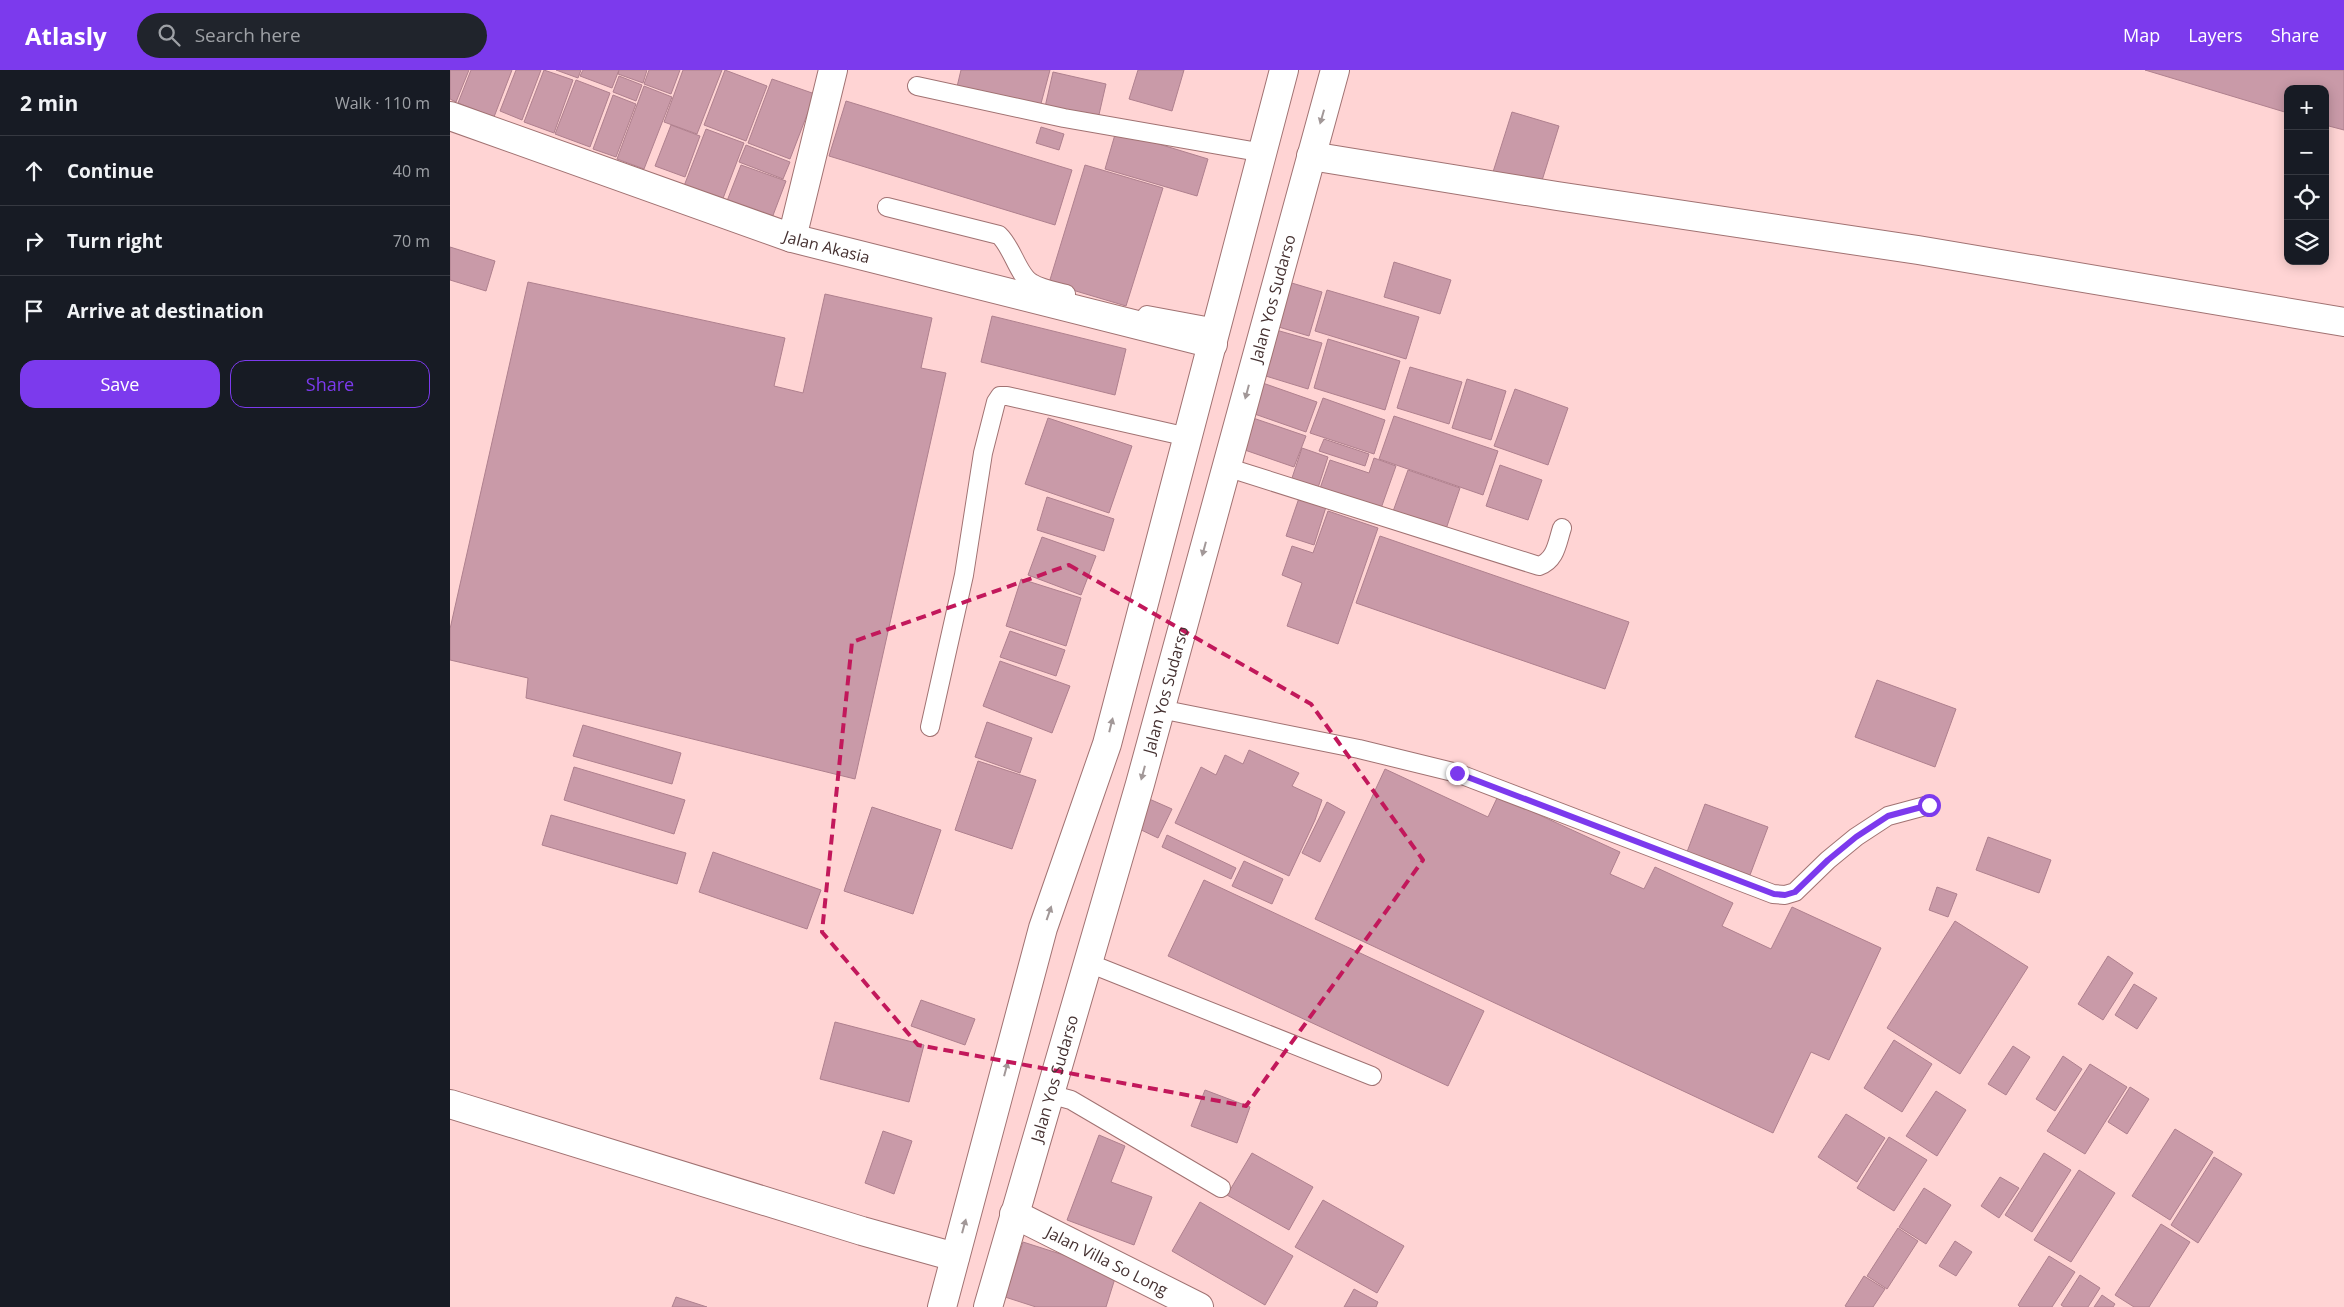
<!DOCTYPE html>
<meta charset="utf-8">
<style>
body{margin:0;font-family:"Open Sans",sans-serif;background:#20242c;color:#f1f3f6}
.controls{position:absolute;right:15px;top:15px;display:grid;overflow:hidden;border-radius:10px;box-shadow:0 2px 12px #0003}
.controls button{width:45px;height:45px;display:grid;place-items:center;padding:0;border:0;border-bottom:1px solid #363941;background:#171b24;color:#f1f3f6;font:25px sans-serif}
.stop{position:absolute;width:15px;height:15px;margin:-11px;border:4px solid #7c3aed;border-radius:50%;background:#fff}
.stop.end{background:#7c3aed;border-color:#fff;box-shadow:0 1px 5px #0008}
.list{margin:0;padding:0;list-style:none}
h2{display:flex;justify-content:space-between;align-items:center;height:65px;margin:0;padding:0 20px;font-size:21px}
h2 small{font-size:16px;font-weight:400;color:#9ea1a6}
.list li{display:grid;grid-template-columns:32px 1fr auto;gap:15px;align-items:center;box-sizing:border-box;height:70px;padding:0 20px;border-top:1px solid #363941}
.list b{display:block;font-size:19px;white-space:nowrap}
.list em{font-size:16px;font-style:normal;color:#9ea1a6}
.actions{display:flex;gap:10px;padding:15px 20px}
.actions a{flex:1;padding:11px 0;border:1px solid #7c3aed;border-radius:15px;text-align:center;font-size:18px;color:#7c3aed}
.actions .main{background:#7c3aed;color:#fff}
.icon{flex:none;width:28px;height:28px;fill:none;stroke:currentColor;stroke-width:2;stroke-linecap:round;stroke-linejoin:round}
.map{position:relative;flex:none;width:1894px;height:1237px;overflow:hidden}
header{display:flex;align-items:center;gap:30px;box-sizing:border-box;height:70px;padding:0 25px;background:#7c3aed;color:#fff}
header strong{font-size:24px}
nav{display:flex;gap:28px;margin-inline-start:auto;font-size:18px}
.search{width:350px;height:45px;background:#20242c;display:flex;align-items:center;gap:12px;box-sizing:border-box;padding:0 18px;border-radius:28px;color:#9ea1a6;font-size:19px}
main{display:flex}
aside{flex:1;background:#171b24}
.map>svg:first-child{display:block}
</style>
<header>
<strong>Atlasly</strong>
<div class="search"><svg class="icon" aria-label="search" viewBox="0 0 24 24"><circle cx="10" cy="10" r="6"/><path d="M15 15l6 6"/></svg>Search here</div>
<nav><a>Map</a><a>Layers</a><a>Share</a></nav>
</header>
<main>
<aside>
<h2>2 min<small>Walk · 110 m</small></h2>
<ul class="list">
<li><svg class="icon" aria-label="ahead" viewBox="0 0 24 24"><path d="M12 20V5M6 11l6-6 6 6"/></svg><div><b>Continue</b></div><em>40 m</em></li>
<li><svg class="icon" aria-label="right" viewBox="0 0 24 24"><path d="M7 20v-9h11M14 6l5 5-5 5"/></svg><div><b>Turn right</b></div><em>70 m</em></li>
<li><svg class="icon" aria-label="arrive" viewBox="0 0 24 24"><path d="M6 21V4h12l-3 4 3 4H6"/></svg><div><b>Arrive at destination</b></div></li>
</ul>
<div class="actions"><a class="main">Save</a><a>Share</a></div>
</aside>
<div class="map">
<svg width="1894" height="1237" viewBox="0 0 1894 1237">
<rect width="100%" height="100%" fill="#ffd4d4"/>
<g fill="#c99aa8" stroke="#af808e">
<path d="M0 0H19L6 32 0 29Z"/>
<path d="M21 0H62L44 47 8 33Z"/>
<path d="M66 0H91L72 50 50 41Z"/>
<path d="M94 0 123 10 104 63 74 52Z"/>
<path d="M106 0H131L128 8Z"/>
<path d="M133 0H169L162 18 130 6Z"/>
<path d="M169 0H197L193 13 168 4Z"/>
<path d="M199 0H230L221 24 194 14Z"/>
<path d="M233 0H272L247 64 214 52Z"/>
<path d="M275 0 317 16 296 71 254 55Z"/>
<path d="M511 0H600L589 41 506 21Z"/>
<path d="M688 0H734L722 41 679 29Z"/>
<path d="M1695 0H1894V60L1875 55V19H1838V43Z"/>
<path d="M603 2 656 14 648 49 595 37Z"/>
<path d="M169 6 192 15 186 31 163 22Z"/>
<path d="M322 9 365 24 340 89 298 73Z"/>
<path d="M126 10 160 23 140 77 105 64Z"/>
<path d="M194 16 222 27 194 99 167 89Z"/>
<path d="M163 25 186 34 166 87 143 79Z"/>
<path d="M396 31 622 100 605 155 379 86Z"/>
<path d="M1062 42 1109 56 1090 117 1043 102Z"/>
<path d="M221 55 250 66 235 107 205 96Z"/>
<path d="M591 57 614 64 609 80 586 73Z"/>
<path d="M256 59 294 73 272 131 234 116Z"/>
<path d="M666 61 758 89 747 126 655 99Z"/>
<path d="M296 75 340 92 333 109 289 92Z"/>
<path d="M291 95 336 111 322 148 277 131Z"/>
<path d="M635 95 713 118 676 236 599 213Z"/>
<path d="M0 177 45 191 36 221 0 210Z"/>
<path d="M944 192 1001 210 990 244 934 227Z"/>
<path d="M835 211 872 222 859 266 822 255Z"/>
<path d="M78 212 335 268 324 316 353 323 375 224 482 248 471 298 496 303 405 709 76 628 78 608 0 590V559Z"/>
<path d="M877 220 969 247 956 289 865 261Z"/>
<path d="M542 246 676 279 665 325 531 292Z"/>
<path d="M819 258 872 273 858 319 806 303Z"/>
<path d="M878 269 950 291 935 340 864 318Z"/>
<path d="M960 297 1012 312 999 354 947 338Z"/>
<path d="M1017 309 1056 321 1041 370 1002 358Z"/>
<path d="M807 311 867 332 856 362 796 341Z"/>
<path d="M1065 319 1118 338 1098 395 1044 376Z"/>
<path d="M873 328 935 350 924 384 860 363Z"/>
<path d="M944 346 1048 381 1033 425 929 389Z"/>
<path d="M800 347 856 366 844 397 789 378Z"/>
<path d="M598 348 682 376 659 443 575 414Z"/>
<path d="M874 369 919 384 915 396 869 381Z"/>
<path d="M852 378 878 387 866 424 840 414Z"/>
<path d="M924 388 946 396 929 444 868 424 880 390 919 403Z"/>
<path d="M1050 395 1092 410 1078 450 1036 436Z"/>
<path d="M958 400 1010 418 994 465 941 447Z"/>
<path d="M597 427 664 449 654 481 587 460Z"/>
<path d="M849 428 876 437 864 475 836 466Z"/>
<path d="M878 441 928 458 888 574 837 556 852 513 832 505 842 476 863 483Z"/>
<path d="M930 466 1179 552 1155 619 906 533Z"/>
<path d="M592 467 646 486 631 525 578 505Z"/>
<path d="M571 509 631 528 616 576 556 556Z"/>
<path d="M560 561 615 580 606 606 550 587Z"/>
<path d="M550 591 620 616 602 663 533 636Z"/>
<path d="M1427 610 1506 639 1485 697 1405 667Z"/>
<path d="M537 652 582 668 570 703 525 687Z"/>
<path d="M133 655 231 683 222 714 123 686Z"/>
<path d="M799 680 849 703 842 716 872 730 865 750 839 806 725 753 751 697 766 705 775 685 793 694Z"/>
<path d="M528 691 586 710 562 779 505 760Z"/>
<path d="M124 697 235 730 224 764 114 730Z"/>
<path d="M935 699 1038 747 1048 726 1170 782 1160 804 1194 819 1205 797 1283 833 1272 856 1321 879 1342 837 1431 878 1379 990 1361 982 1323 1063 865 849Z"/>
<path d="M697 728 722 739 708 768 683 756Z"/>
<path d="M877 732 895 742 870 792 852 783Z"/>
<path d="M1255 734 1318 757 1300 805 1237 782Z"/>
<path d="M422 737 491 760 463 844 394 821Z"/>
<path d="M101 745 236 783 227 814 92 775Z"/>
<path d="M717 765 786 798 781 809 712 777Z"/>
<path d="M1538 767 1601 790 1589 823 1526 800Z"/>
<path d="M263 782 371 820 357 859 249 822Z"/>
<path d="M794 791 833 809 822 834 782 816Z"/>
<path d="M754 810 1034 941 998 1016 718 886Z"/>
<path d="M1487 817 1507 824 1498 847 1479 840Z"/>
<path d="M1505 851 1578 897 1510 1004 1437 958Z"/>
<path d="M1658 886 1683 903 1653 950 1628 934Z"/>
<path d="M1684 914 1707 928 1687 959 1665 945Z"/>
<path d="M471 930 525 949 515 975 461 956Z"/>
<path d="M385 952 474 975 459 1032 370 1009Z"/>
<path d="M1444 970 1482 994 1452 1042 1414 1018Z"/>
<path d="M1563 976 1580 987 1556 1025 1538 1014Z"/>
<path d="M1613 986 1632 999 1605 1041 1586 1029Z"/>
<path d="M1640 994 1677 1017 1635 1084 1597 1061Z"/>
<path d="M1680 1017 1699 1029 1677 1064 1658 1052Z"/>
<path d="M755 1020 800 1037 787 1073 741 1056Z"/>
<path d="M1486 1021 1516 1040 1487 1086 1456 1066Z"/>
<path d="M1396 1044 1435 1068 1407 1112 1368 1087Z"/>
<path d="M1725 1059 1763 1082 1720 1150 1682 1126Z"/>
<path d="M433 1061 462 1071 444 1124 415 1113Z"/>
<path d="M649 1065 675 1076 661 1112 702 1127 684 1175 617 1150Z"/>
<path d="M1439 1067 1477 1090 1444 1141 1407 1118Z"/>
<path d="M802 1083 863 1117 839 1160 777 1125Z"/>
<path d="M1594 1083 1621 1100 1582 1162 1555 1145Z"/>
<path d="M1764 1087 1792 1104 1748 1173 1721 1155Z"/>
<path d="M1629 1100 1665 1123 1621 1192 1584 1170Z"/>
<path d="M1550 1107 1569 1118 1549 1148 1531 1136Z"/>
<path d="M1474 1118 1501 1135 1476 1174 1449 1157Z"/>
<path d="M873 1130 954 1176 927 1223 845 1177Z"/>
<path d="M750 1132 843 1186 815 1235 722 1181Z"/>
<path d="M1711 1154 1740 1172 1699 1237H1684L1665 1225Z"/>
<path d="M1448 1158 1468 1171 1437 1219 1417 1206Z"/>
<path d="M1505 1171 1522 1182 1506 1206 1489 1196Z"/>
<path d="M573 1172 667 1202 656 1237H586L555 1227Z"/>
<path d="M1599 1186 1625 1202 1602 1237H1570L1568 1235Z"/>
<path d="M1630 1205 1650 1218 1638 1237H1614L1611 1235Z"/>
<path d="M1414 1206 1435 1219 1423 1237H1397L1395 1236Z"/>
<path d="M904 1219 928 1232 926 1237H894Z"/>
<path d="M1652 1225 1665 1234 1663 1237H1644Z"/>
<path d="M226 1227 257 1237H222Z"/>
</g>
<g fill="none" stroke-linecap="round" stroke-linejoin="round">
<defs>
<g id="lane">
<path d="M467 16 614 48 814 83"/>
<path d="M437 137 549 165C563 178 568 206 582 213 592 219 605 221 616 224"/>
<path d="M697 245 767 258"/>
<path d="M776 397 1089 496C1106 490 1107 473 1112 458"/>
<path d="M710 639 909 679 1007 703 1323 824 1335 825 1345 822 1378 790 1406 767 1438 746 1479 735"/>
<path d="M480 657 514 505 533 383 546 332 550 326H557L738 367"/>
<path d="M637 895 651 898 922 1006"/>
<path d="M599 1024 621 1030 771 1118"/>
</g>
<g id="street">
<path id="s1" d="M0 46 342 168 763 274"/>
<path d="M861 86 1107 126 1468 180 1894 252"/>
<path d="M342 168 383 0"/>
<path d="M0 1034 412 1161 505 1187"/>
<path id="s2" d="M564 1144 749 1237"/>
</g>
<g id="highway">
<path d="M492 1237 593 858 657 674 834 0"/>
<path id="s3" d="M538 1237 690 714 885 0"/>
</g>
</defs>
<use href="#lane" stroke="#a17272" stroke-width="20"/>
<use href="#street" stroke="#a17272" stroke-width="30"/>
<use href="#highway" stroke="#a17272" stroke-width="30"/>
<use href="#lane" stroke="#fff" stroke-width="18"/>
<use href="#street" stroke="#fff" stroke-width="28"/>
<use href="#highway" stroke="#fff" stroke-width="28"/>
</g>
<defs><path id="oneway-solid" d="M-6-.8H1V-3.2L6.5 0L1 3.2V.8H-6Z" transform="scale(1.25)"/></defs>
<g fill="#a29898">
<use href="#oneway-solid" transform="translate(872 47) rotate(106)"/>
<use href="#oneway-solid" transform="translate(797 322) rotate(105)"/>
<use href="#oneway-solid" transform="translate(754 479) rotate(105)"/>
<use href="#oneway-solid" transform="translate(661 655) rotate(-76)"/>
<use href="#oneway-solid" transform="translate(693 703) rotate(105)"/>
<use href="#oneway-solid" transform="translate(599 843) rotate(-71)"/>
<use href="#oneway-solid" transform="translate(556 999) rotate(-75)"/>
<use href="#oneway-solid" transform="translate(514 1156) rotate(-75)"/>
</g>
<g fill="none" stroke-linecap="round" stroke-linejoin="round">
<path stroke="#7c3aed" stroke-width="6" d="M1007 703 1324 824 1335 825 1345 822 1378 790 1406 767 1438 746 1479 735"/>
</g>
<path fill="none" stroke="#c2185b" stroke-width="4" stroke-dasharray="10 6" stroke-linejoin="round" d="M619 495 861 634 973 790 796 1036 468 975 372 862 402 572Z"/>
<g text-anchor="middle" stroke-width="4" stroke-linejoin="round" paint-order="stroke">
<g font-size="16" fill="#453131" stroke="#fff">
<text dy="6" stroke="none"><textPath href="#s1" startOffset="399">Jalan Akasia</textPath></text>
<text dy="6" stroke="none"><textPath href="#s3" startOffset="1048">Jalan Yos Sudarso</textPath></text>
<text dy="6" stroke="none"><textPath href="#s3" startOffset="642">Jalan Yos Sudarso</textPath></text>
<text dy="6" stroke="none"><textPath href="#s3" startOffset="238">Jalan Yos Sudarso</textPath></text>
<text dy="6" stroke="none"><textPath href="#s2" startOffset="104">Jalan Villa So Long</textPath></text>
</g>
</g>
</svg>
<div class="controls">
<button>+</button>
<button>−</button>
<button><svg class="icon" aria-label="locate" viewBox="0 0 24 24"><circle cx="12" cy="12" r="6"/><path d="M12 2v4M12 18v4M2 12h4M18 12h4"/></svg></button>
<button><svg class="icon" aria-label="layers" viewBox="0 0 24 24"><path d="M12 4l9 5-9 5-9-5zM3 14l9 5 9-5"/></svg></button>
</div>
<div class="stop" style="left:1479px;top:735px"></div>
<div class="stop end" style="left:1007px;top:703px"></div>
</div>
</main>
